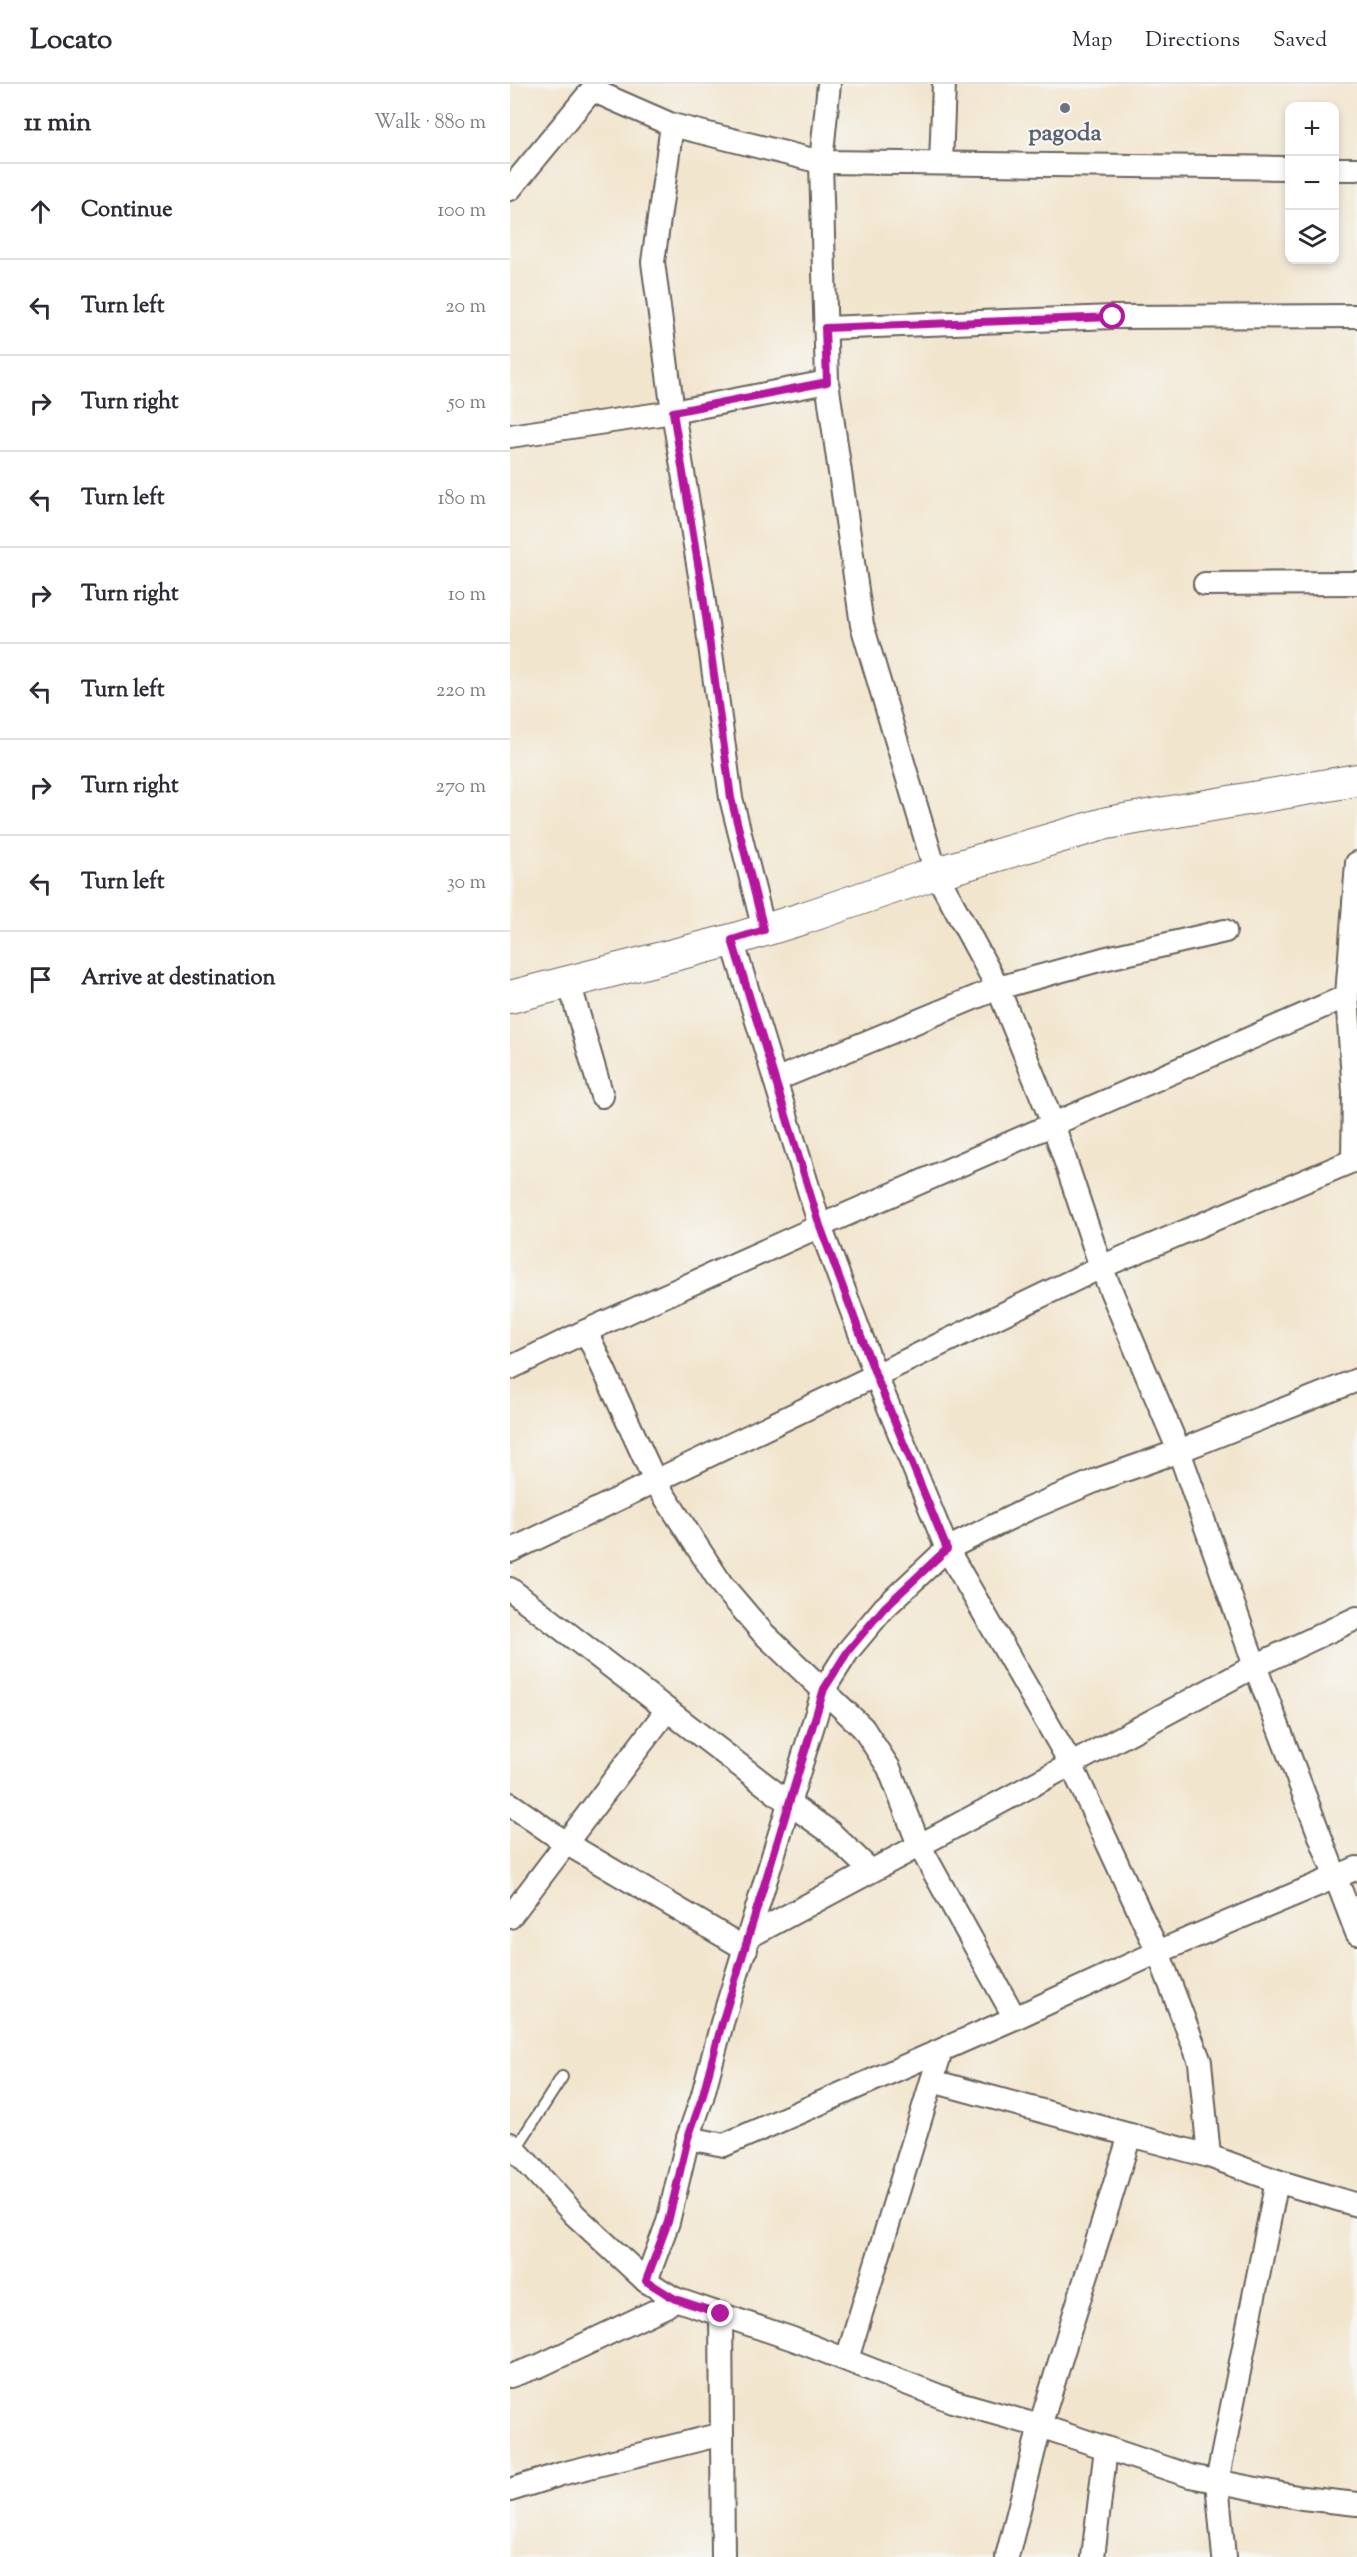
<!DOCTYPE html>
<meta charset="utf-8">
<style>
body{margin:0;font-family:"Sorts Mill Goudy",serif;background:#f2f2f3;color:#2b2b33}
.controls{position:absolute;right:18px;top:18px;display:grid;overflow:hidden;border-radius:12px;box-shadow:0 3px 9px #0003}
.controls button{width:54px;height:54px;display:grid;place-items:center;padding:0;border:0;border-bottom:2px solid #e1e1e2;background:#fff;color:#2b2b33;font:30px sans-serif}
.stop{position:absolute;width:18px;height:18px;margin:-14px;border:4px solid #b5179e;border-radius:50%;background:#fff}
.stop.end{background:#b5179e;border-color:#fff;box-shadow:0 2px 6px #0008}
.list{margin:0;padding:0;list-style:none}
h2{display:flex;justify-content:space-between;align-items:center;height:78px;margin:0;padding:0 24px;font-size:26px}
h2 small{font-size:20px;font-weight:400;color:#7c7c81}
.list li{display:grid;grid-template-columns:39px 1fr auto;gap:18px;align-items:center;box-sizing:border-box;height:96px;padding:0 24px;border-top:2px solid #e1e1e2}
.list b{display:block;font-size:22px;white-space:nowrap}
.list em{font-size:20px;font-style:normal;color:#7c7c81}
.icon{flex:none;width:33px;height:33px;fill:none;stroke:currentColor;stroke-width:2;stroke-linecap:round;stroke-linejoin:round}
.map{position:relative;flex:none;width:847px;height:2473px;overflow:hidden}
header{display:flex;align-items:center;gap:36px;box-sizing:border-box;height:84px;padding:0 30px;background:#fff;border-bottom:2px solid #e1e1e2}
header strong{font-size:28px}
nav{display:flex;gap:33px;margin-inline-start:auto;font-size:21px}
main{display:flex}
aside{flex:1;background:#fff}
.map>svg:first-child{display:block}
</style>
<header>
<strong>Locato</strong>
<nav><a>Map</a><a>Directions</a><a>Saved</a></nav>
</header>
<main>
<aside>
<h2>11 min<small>Walk · 880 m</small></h2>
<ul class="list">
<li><svg class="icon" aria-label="ahead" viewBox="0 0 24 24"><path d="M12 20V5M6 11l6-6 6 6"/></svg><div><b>Continue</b></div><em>100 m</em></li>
<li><svg class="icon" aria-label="left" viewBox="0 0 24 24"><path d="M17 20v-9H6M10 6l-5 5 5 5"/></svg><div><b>Turn left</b></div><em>20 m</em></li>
<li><svg class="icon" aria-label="right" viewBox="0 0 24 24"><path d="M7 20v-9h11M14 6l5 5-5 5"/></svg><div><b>Turn right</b></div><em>50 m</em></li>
<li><svg class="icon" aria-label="left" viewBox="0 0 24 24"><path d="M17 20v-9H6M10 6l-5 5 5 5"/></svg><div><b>Turn left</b></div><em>180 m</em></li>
<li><svg class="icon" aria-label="right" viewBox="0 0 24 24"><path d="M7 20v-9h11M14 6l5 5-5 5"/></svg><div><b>Turn right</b></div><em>10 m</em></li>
<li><svg class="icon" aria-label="left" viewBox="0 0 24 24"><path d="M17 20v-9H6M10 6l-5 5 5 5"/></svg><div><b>Turn left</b></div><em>220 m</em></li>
<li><svg class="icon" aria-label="right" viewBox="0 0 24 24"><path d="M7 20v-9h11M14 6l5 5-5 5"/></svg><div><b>Turn right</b></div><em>270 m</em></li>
<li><svg class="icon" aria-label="left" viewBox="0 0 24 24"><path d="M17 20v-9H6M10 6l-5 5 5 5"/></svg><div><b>Turn left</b></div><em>30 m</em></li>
<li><svg class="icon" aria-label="arrive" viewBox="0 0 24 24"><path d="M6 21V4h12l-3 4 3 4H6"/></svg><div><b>Arrive at destination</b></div></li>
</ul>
</aside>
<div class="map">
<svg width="847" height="2473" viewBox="0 0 847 2473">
<rect width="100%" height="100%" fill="#f6f6f2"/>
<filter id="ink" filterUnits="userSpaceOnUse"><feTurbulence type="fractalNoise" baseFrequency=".0167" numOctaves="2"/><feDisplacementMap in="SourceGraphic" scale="12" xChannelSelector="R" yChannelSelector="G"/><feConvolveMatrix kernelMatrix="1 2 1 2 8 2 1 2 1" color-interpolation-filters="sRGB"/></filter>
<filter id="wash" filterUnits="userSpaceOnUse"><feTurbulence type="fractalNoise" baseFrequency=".008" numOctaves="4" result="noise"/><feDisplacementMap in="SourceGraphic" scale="24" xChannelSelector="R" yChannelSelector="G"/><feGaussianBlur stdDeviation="1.35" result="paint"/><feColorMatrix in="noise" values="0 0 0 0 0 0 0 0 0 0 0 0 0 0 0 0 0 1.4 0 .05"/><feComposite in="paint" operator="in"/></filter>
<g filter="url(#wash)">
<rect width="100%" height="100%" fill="#f2e5cd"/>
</g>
<g filter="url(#ink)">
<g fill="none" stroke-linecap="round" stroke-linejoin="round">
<defs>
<path id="lane" d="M5 2066 52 1993"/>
<g id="street">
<path d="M319 0 311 78 317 298 352 541 426 789 488 904 543 1040 591 1183 669 1367 745 1582 847 1849"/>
<path d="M82 6 162 41 311 78 780 84"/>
<path d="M162 41 143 178 163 328 192 504 221 714 254 846"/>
<path d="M431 79 434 0"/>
<path d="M824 85H847"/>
<path d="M0 105 87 0"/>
<path d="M315 244 603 233 847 232"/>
<path d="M0 352 163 328 317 298"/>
<path d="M695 500 847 499"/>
<path d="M222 856 310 1142 366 1292 437 1465 561 1680 648 1868 690 1978 699 2072 767 2097 707 2398 714 2473"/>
<path d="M59 898 92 1012"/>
<path d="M265 996 488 904 593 875 715 847"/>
<path d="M843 1076 844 1008 837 912 847 779"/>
<path d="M76 1247 146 1399 212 1501 253 1549 353 1644 379 1684 409 1761 505 1934"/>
<path d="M0 1284 76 1247 310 1142 837 912"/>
<path d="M0 1467 591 1183 847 1075"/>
<path d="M0 1505 280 1720 320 1748 361 1787"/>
<path d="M0 1720 56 1759 236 1865"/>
<path d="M0 1833 157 1626"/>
<path d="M240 1852 745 1582 847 1534"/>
<path d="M422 1997 620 2051"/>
<path d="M178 2054 214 2061 505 1934 648 1868 847 1784"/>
<path d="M0 2060 65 2131 136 2197 165 2215 283 2255 442 2317 530 2342 680 2392 792 2414 847 2420"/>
<path d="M767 2097 847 2121"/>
<path d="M136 2197 158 2138 178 2054 192 2014 212 1939 314 1605 338 1567 374 1524 437 1465 516 1426 587 1396 669 1367 847 1296"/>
<path d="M211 2230 213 2473"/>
<path d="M337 2275 431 1967"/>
<path d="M0 2292 29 2282 156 2222 165 2215"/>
<path d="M0 2406 51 2390 212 2350"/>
<path d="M497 2473 530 2342 620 2051 699 2072"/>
<path d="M583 2473 596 2364"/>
</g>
<path id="secondary" d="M0 913 222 856 294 834 426 789 597 739 847 696"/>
</defs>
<use href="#lane" stroke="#67625a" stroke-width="14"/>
<use href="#street" stroke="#67625a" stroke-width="26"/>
<use href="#secondary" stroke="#67625a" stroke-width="34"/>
<use href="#lane" stroke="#fff" stroke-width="10"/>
<use href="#street" stroke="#fff" stroke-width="22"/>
<use href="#secondary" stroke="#fff" stroke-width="32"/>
</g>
</g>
<g fill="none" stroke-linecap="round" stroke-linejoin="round" filter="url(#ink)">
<path stroke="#b5179e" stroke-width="8" d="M211 2230 165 2215 136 2197 158 2138 178 2054 192 2014 212 1939 314 1605 338 1567 374 1524 437 1465 366 1292 310 1142 222 856 254 846 221 714 192 504 163 328 317 298 315 244 603 233"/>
</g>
<circle fill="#6b7280" stroke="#f6f6f2" stroke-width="2" cx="555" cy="24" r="6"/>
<g text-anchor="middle" stroke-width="4.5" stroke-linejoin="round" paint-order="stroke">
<g font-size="24" font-weight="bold" fill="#5b616d" stroke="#f6f6f2">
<text x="555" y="56">pagoda</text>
</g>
</g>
</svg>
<div class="controls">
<button>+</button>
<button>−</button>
<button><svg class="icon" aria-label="layers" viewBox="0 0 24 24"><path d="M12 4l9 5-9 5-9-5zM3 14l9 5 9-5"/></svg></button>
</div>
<div class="stop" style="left:603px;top:233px"></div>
<div class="stop end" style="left:211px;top:2230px"></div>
</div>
</main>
